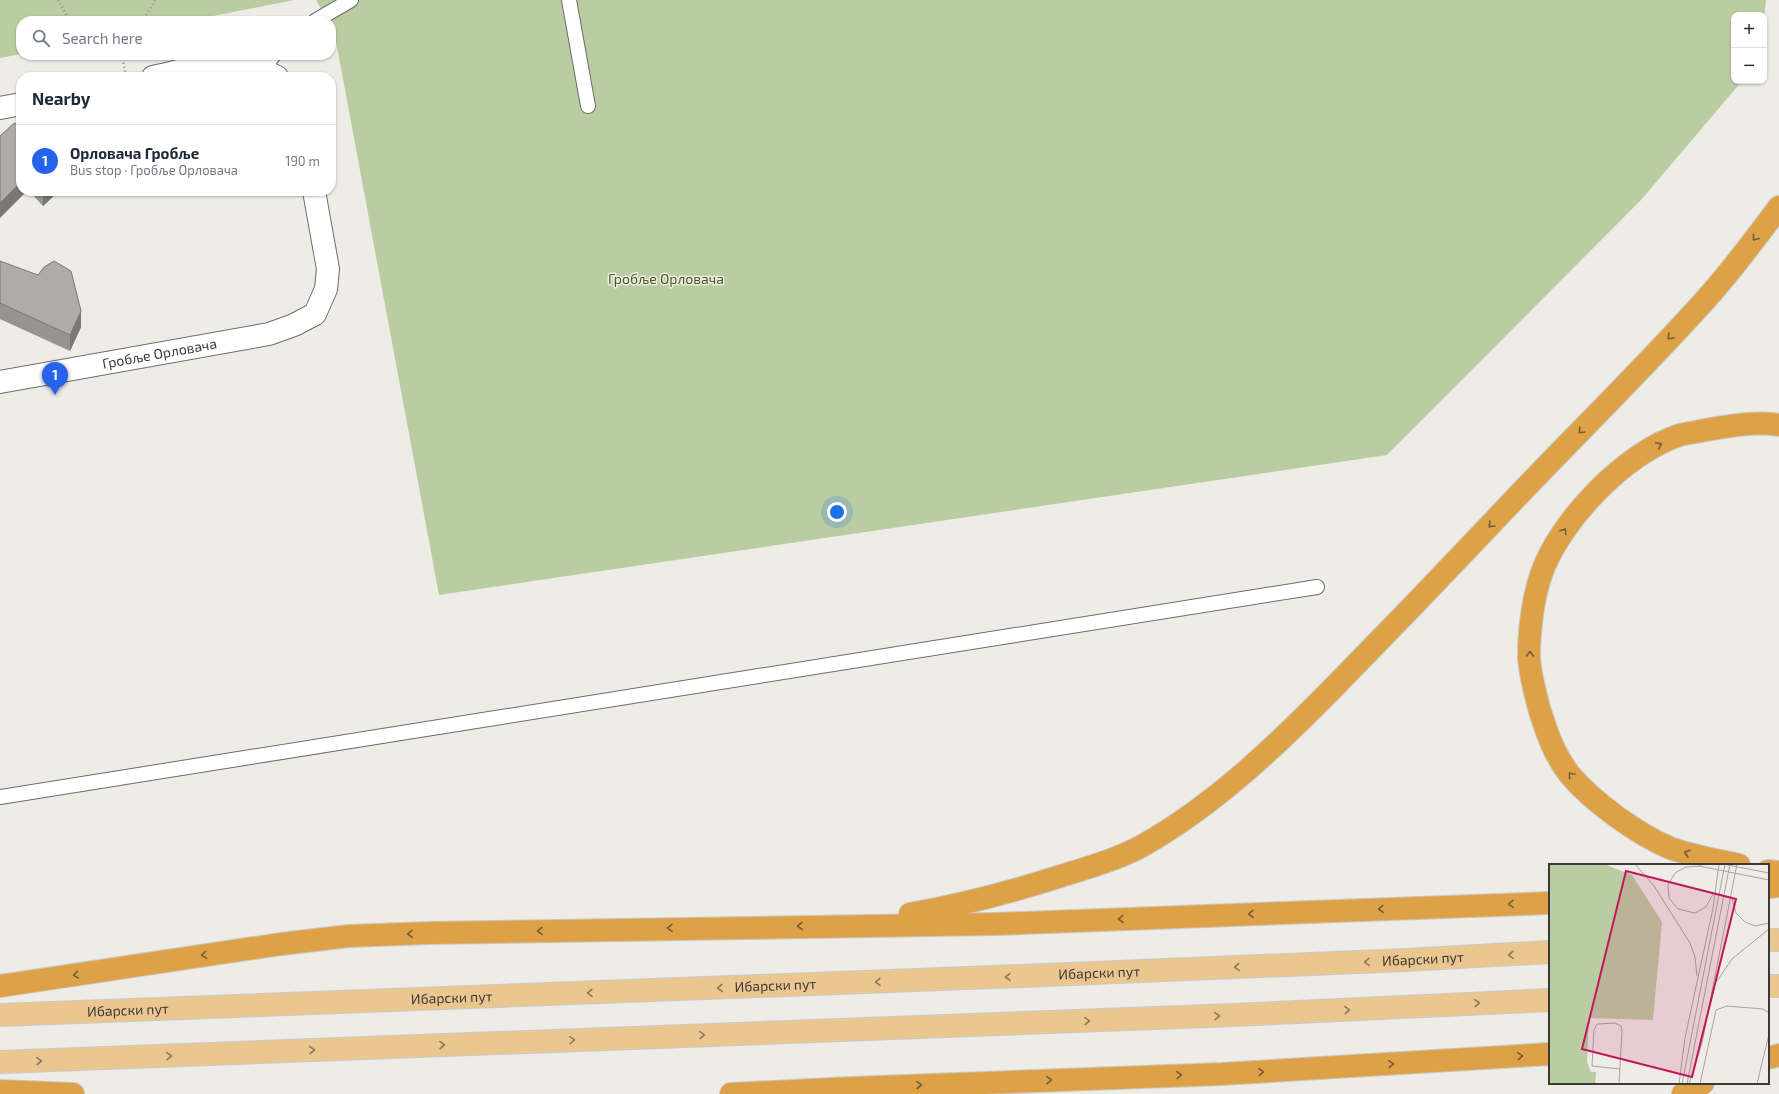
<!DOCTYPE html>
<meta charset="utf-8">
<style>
body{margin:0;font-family:"Exo 2",sans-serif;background:#f2f2f3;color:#1f2937}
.controls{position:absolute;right:12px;top:12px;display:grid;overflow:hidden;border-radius:8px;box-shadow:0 1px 3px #0004}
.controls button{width:36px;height:36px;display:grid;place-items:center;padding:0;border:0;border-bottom:1px solid #e0e1e3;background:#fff;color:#1f2937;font:20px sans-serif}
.you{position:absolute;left:837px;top:512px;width:14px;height:14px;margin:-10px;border:3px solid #fff;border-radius:50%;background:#1a73e8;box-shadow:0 0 0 6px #1a73e833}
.badge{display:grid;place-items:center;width:26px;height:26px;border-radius:50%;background:#2563eb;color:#fff;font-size:13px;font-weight:700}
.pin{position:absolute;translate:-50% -33px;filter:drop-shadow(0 1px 2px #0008)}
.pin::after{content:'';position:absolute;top:21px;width:14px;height:12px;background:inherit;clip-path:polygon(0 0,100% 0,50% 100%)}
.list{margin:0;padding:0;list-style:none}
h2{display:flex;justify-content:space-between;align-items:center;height:52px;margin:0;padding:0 16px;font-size:17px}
h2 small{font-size:13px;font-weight:400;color:#747a83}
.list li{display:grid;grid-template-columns:26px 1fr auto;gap:12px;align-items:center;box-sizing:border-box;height:72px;padding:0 16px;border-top:1px solid #e0e1e3}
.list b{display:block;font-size:15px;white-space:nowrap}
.list p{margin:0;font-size:13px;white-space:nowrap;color:#747a83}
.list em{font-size:13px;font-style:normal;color:#747a83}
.icon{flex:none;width:22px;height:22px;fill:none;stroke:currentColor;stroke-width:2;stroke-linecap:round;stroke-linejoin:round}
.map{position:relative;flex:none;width:1779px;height:1094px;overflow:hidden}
.search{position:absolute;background:#fff;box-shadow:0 1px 3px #0004;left:16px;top:16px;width:320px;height:44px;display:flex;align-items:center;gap:10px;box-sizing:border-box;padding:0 14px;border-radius:16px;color:#747a83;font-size:15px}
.panel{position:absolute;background:#fff;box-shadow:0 1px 3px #0004;left:16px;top:72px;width:320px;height:124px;border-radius:16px}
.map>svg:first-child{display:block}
</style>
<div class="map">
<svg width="1779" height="1094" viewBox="0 0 1779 1094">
<rect width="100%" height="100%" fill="#eeece6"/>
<g fill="#bacda2">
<path d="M0 0H294L188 21H21V54L0 58Z"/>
<path d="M316 0H1766L1764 20V15H1734V81H1742L1641 200 1387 455 439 595 335 36 331 28V21H328Z"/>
</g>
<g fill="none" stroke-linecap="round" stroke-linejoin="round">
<defs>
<g id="service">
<path d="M569 0 588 106"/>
<path d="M315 21 351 0"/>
<path d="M262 69 274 55"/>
<path d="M0 797 1317 587"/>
</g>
<g id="minor">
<path d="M153 77C180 71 209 62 236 62 250 63 266 71 277 77"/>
<path d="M0 108 21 104"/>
<path id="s1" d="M0 382 269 334 294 325 315 314 326 289 328 269 314 191"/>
</g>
<g id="primary">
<path d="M1768 940H1779"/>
<path d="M1768 986H1779"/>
<path id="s2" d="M0 1015 1047 975 1406 960 1550 952"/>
<path d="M0 1062 1234 1015 1550 1000"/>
</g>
<g id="motorway">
<path d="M1739 865C1716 860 1692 856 1670 848 1637 834 1593 802 1570 775 1553 753 1547 733 1539 708 1535 691 1529 672 1529 655 1529 631 1533 598 1541 575 1559 521 1626 452 1680 435 1688 433 1697 432 1705 430 1728 426 1756 421 1779 425"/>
<path d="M1768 871 1779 872"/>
<path d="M1768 887 1779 886"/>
<path d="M910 914C962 905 1011 892 1061 876 1087 868 1118 859 1142 846 1216 804 1277 745 1336 685 1389 631 1441 577 1492 523 1563 447 1638 375 1707 298 1733 269 1756 238 1779 207"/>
<path d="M0 986 281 944 349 936 429 933 995 924 1550 903"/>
<path d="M1768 1058 1779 1055"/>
<path d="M0 1091 73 1094"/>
<path d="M731 1094 852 1088 1222 1074 1550 1054"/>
<path d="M1683 1094 1703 1083"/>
</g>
</defs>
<use href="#service" stroke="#6e6c67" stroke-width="16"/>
<use href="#minor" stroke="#6e6c67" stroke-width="24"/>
<use href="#primary" stroke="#c8c8c7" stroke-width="24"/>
<use href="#motorway" stroke="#c8c8c7" stroke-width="24"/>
<g stroke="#969591" stroke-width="2.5" stroke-dasharray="1 3" stroke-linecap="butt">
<path d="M58 0 70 21"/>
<path d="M137 21 144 19 155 0"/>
<path d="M122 55 126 76"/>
</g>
<use href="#service" stroke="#fff" stroke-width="14"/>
<use href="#minor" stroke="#fff" stroke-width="22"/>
<use href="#primary" stroke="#ebc78f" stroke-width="22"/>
<use href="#motorway" stroke="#dea145" stroke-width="22"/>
</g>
<g fill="#969390">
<path d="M29 191H57V193L43 206Z"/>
<path d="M0 261 81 327 70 351 0 319Z"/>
</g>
<g fill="#7a7875">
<path d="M21 182V191H27L0 218V203Z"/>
<path d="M43 191H57V193L43 206Z"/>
<path d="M81 311V327L70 351V335Z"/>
</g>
<g fill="#afaba7" stroke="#7a7875">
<path d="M21 122V182L0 203V136L13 124Z"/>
<path d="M0 261 38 275 44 267 54 261 71 271 81 311 70 335 0 303Z"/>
</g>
<defs><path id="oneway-chevron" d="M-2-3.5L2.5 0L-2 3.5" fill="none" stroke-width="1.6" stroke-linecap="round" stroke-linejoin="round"/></defs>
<g stroke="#735d3c">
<use href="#oneway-chevron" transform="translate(1755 238) rotate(128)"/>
<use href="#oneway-chevron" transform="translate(1670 337) rotate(133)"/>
<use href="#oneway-chevron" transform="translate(1581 431) rotate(134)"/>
<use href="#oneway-chevron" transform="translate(1659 445) rotate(-26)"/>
<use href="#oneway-chevron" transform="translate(1491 525) rotate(133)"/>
<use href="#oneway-chevron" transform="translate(1564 531) rotate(-57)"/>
<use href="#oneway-chevron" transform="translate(1530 654) rotate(-90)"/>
<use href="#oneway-chevron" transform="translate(1571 775) rotate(-130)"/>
<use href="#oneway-chevron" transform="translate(1687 853) rotate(-163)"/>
<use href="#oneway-chevron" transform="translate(1511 904) rotate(178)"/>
<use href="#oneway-chevron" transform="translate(1381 909) rotate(178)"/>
<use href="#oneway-chevron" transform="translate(1251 914) rotate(178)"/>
<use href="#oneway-chevron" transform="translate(1121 919) rotate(178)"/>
<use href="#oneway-chevron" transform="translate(800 926) rotate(179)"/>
<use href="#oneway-chevron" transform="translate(670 928) rotate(179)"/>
<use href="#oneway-chevron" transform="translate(540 931) rotate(179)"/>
<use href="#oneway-chevron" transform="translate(410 934) rotate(177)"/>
<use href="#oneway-chevron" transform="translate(204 955) rotate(171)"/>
<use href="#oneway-chevron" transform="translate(76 975) rotate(171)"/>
<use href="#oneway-chevron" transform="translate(1520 1056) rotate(-3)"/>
<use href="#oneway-chevron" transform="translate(1391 1064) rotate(-3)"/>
<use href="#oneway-chevron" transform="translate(1261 1072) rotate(-3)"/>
<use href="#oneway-chevron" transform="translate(1179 1075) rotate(-2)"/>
<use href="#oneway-chevron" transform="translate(1049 1080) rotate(-2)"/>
<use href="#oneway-chevron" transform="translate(919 1085) rotate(-2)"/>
</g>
<g stroke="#8a795f">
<use href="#oneway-chevron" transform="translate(1511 955) rotate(177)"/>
<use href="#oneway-chevron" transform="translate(1367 962) rotate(178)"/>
<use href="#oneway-chevron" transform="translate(1237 967) rotate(178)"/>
<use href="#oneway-chevron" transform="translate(1008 977) rotate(178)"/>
<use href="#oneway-chevron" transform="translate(878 982) rotate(178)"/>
<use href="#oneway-chevron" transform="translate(720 988) rotate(178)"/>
<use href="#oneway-chevron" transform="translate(590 993) rotate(178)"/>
<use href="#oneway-chevron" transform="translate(1477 1003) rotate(-3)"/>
<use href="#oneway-chevron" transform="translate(1347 1010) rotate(-3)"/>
<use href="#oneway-chevron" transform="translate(1217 1016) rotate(-2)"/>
<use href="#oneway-chevron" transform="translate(1087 1021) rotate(-2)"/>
<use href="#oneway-chevron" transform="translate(702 1035) rotate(-2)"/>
<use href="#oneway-chevron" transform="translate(572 1040) rotate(-2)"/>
<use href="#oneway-chevron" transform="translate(442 1045) rotate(-2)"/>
<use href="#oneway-chevron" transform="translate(312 1050) rotate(-2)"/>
<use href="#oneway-chevron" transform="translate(169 1056) rotate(-2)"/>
<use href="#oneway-chevron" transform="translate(39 1061) rotate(-3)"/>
</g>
<g text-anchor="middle" stroke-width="3" stroke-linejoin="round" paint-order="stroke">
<g font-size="14" fill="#455d1b" stroke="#eeece6">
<text x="666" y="284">Гробље Орловача</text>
</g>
<g font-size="14" fill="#3a3937" stroke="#eeece6">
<text dy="5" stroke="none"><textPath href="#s1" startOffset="162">Гробље Орловача</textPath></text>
<text dy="5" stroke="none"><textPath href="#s2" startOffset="1424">Ибарски пут</textPath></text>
<text dy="5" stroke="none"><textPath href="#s2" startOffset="1100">Ибарски пут</textPath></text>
<text dy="5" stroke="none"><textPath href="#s2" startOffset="776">Ибарски пут</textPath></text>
<text dy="5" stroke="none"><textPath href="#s2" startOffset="452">Ибарски пут</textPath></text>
<text dy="5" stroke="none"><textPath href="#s2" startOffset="128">Ибарски пут</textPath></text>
</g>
</g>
<g transform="translate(1549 864)">
<rect width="220" height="220" fill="#eeece6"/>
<path d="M0 0H55L83 11 113 58 104 156 40 154 38 198 42 208H47L46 220H0Z" fill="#bacda2"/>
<path fill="none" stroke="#a6a4a0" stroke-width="1" d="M86 0 105 22 141 79 146 93 148 112M174 0 220 9M150 2 220 16M153 2 137 3 126 9 119 21 120 34 129 45 146 49 157 43 164 30M183 35 187 49 196 58 206 62 220 59M168 117 183 95 220 65M70 220 73 167 72 162 66 159 48 160 45 166 43 202 71 205M130 220 136 174 164 44 170 0M133 220 176 0M138 220 181 0M140 220 153 179 188 0M151 220 167 146 178 142 214 145 220 149M208 220 220 170"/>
<path fill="#c2185b" fill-opacity="0.15" stroke="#c2185b" stroke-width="2" d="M77 7 187 35 143 213 33 185Z"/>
<rect width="220" height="220" fill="none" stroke="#3a3937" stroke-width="2"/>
</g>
</svg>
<div class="controls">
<button>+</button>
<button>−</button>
</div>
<div class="you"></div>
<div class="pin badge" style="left:55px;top:395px">1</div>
<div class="search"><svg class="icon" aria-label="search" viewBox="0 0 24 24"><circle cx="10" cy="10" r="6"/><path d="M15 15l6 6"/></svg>Search here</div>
<section class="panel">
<h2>Nearby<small></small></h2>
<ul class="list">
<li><span class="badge">1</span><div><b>Орловача Гробље</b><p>Bus stop · Гробље Орловача</p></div><em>190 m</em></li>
</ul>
</section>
</div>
